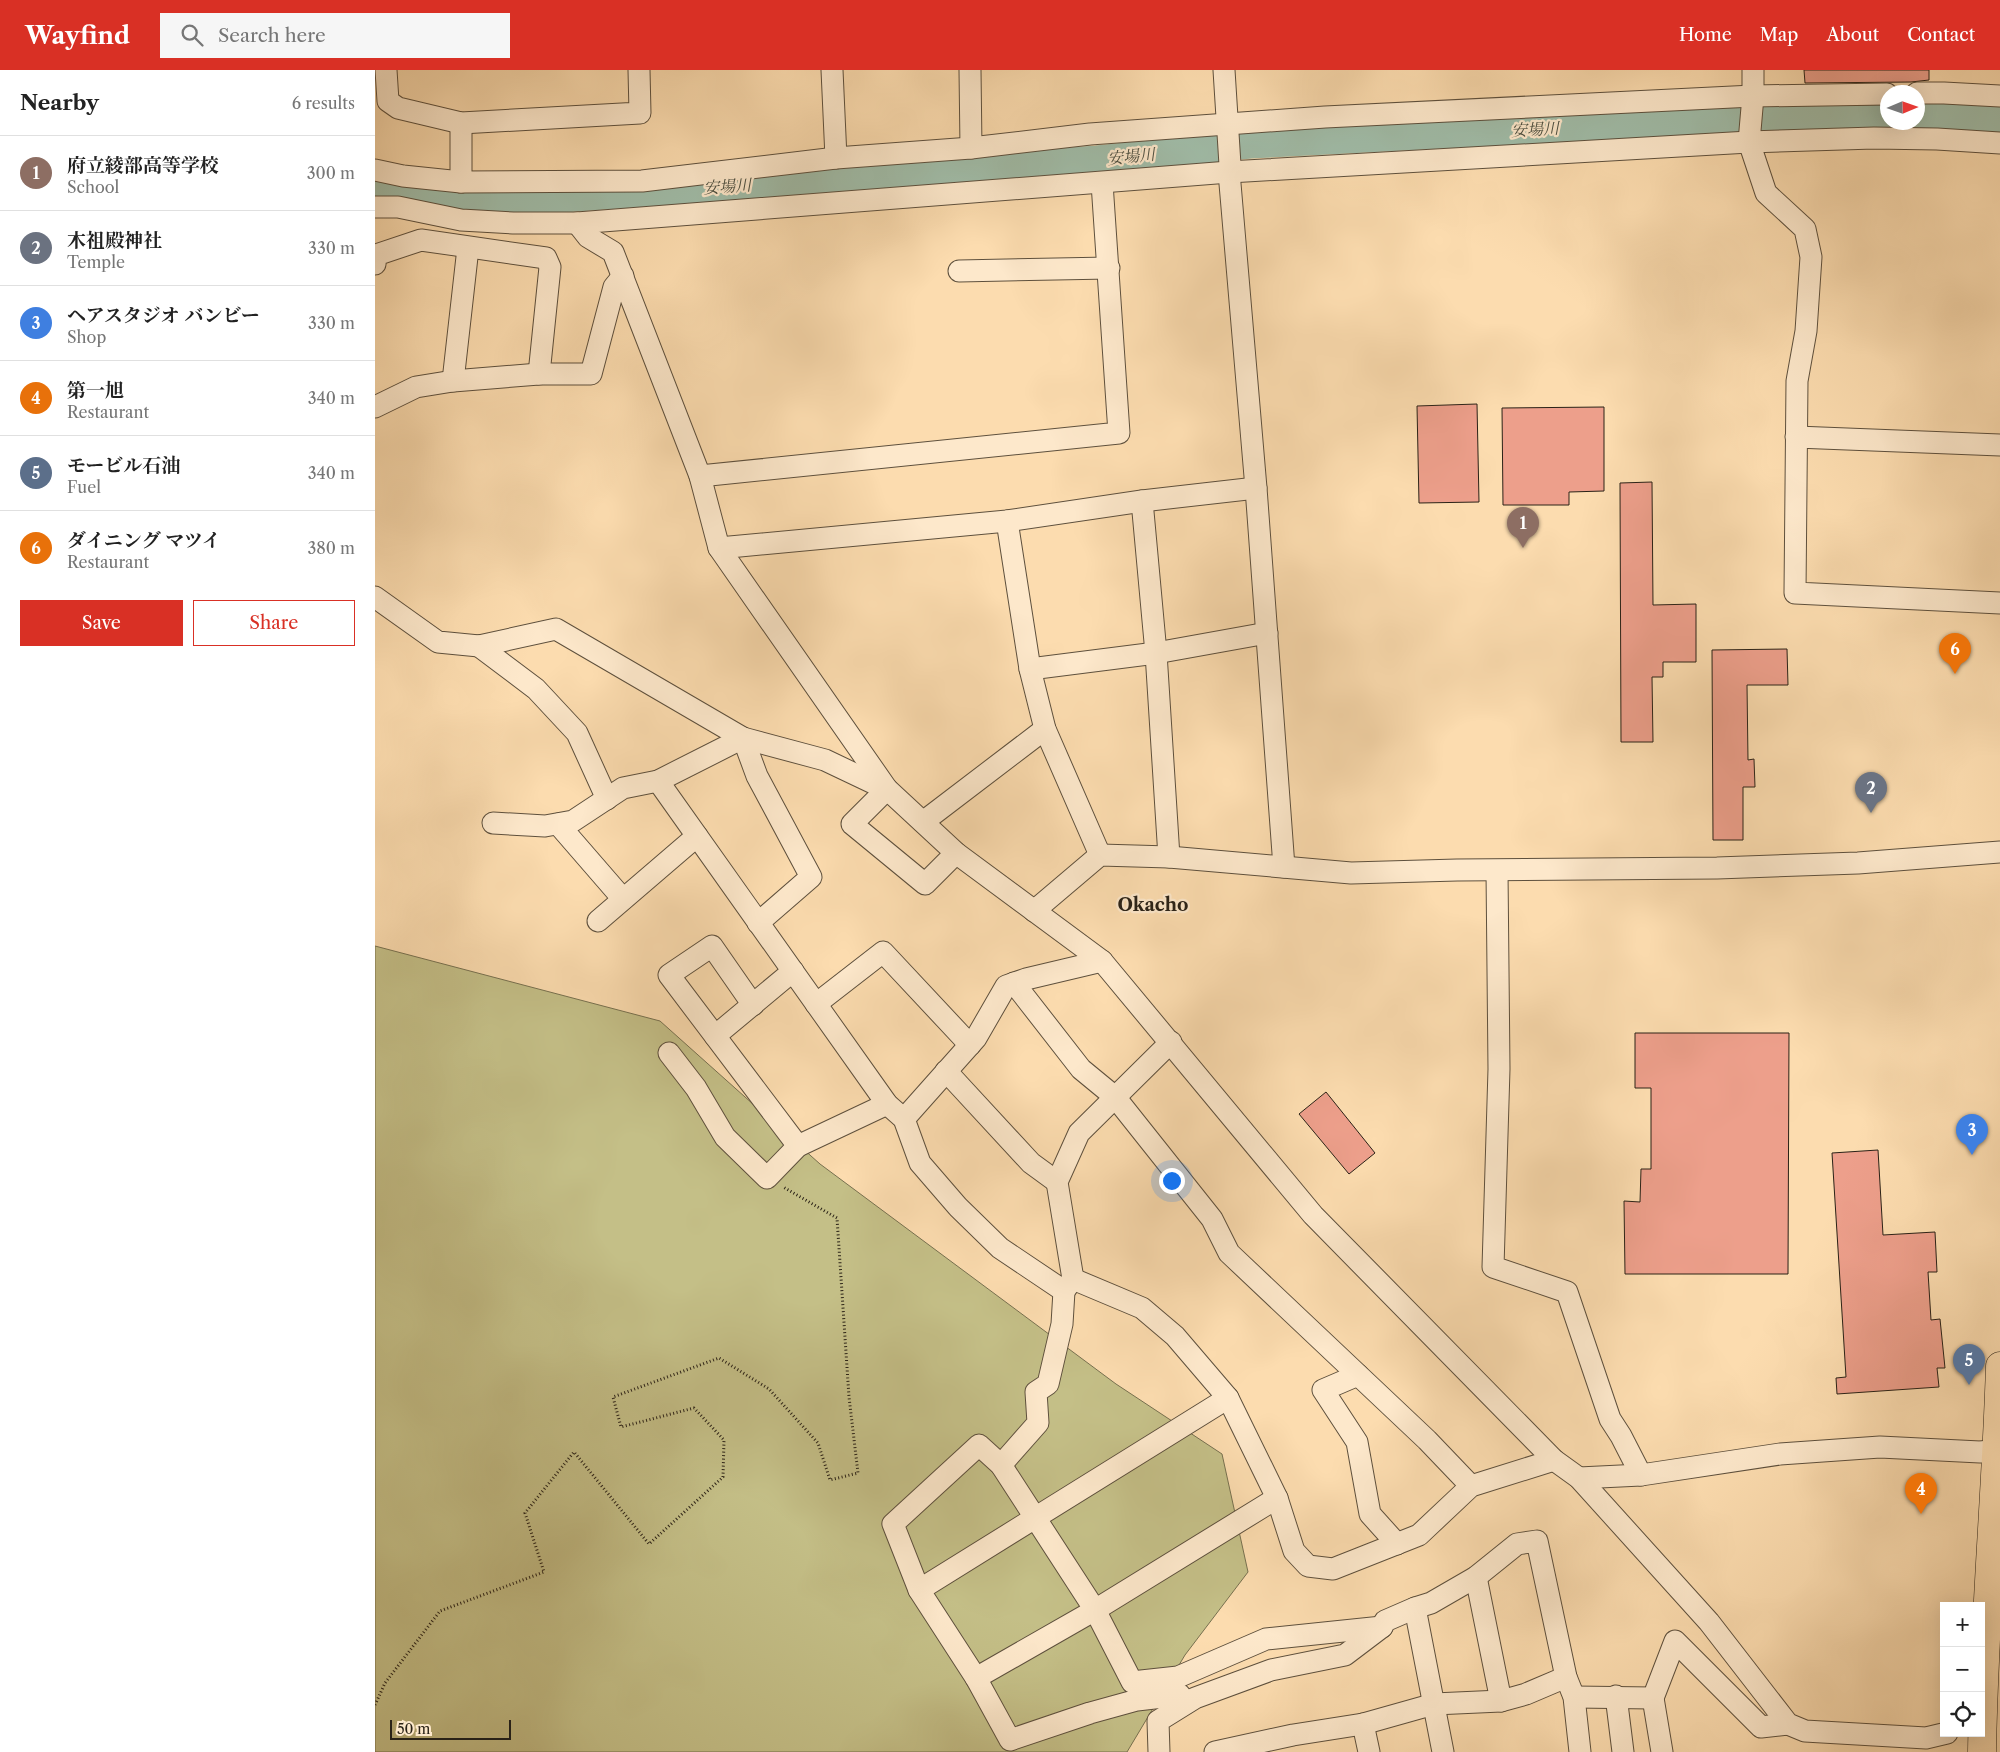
<!DOCTYPE html>
<meta charset="utf-8">
<style>
body{margin:0;font-family:"Libre Caslon Text","Noto Serif JP",serif;background:#f6f6f6;color:#222}
.controls{position:absolute;right:15px;bottom:15px;display:grid;overflow:hidden;border-radius:0px;box-shadow:0 5px 20px #0002}
.controls button{width:45px;height:45px;display:grid;place-items:center;padding:0;border:0;border-bottom:1px solid #e0e0e0;background:#fff;color:#222;font:25px sans-serif}
.compass{position:absolute;left:1505px;top:15px;width:45px;height:45px;border-radius:50%;background:#fff;box-shadow:0 5px 20px #0002;rotate:88deg}
.scale{position:absolute;left:15px;bottom:12px;width:121px;box-sizing:border-box;padding-left:5px;border:2px solid #2a2217;border-top:0;font-size:14px;line-height:18px;white-space:nowrap;color:#2a2217;-webkit-text-stroke:4px #fde8cb;paint-order:stroke}
.you{position:absolute;left:796px;top:1110px;width:18px;height:18px;margin:-12px;border:4px solid #fff;border-radius:50%;background:#1a73e8;box-shadow:0 0 0 8px #1a73e833}
.badge{display:grid;place-items:center;width:32px;height:32px;border-radius:50%;background:#d93025;color:#fff;font-size:16px;font-weight:700}
.pin{position:absolute;translate:-50% -41px;filter:drop-shadow(0 1px 2px #0008)}
.pin::after{content:'';position:absolute;top:26px;width:18px;height:15px;background:inherit;clip-path:polygon(0 0,100% 0,50% 100%)}
.list{margin:0;padding:0;list-style:none}
h2{display:flex;justify-content:space-between;align-items:center;height:65px;margin:0;padding:0 20px;font-size:21px}
h2 small{font-size:16px;font-weight:400;color:#767676}
.list li{display:grid;grid-template-columns:32px 1fr auto;gap:15px;align-items:center;box-sizing:border-box;height:75px;padding:0 20px;border-top:1px solid #e0e0e0}
.list b{display:block;font-size:19px;white-space:nowrap}
.list p{margin:0;font-size:16px;white-space:nowrap;color:#767676}
.list em{font-size:16px;font-style:normal;color:#767676}
.actions{display:flex;gap:10px;padding:15px 20px}
.actions a{flex:1;padding:11px 0;border:1px solid #d93025;border-radius:0px;text-align:center;font-size:18px;color:#d93025}
.actions .main{background:#d93025;color:#fff}
.icon{flex:none;width:28px;height:28px;fill:none;stroke:currentColor;stroke-width:2;stroke-linecap:round;stroke-linejoin:round}
.map{position:relative;flex:none;width:1625px;height:1682px;overflow:hidden}
header{display:flex;align-items:center;gap:30px;box-sizing:border-box;height:70px;padding:0 25px;background:#d93025;color:#fff}
header strong{font-size:24px}
nav{display:flex;gap:28px;margin-inline-start:auto;font-size:18px}
.search{width:350px;height:45px;background:#f6f6f6;display:flex;align-items:center;gap:12px;box-sizing:border-box;padding:0 18px;border-radius:0px;color:#767676;font-size:19px}
main{display:flex}
aside{flex:1;background:#fff}
.map>svg:first-child{display:block}
</style>
<header>
<strong>Wayfind</strong>
<div class="search"><svg class="icon" aria-label="search" viewBox="0 0 24 24"><circle cx="10" cy="10" r="6"/><path d="M15 15l6 6"/></svg>Search here</div>
<nav><a>Home</a><a>Map</a><a>About</a><a>Contact</a></nav>
</header>
<main>
<aside>
<h2>Nearby<small>6 results</small></h2>
<ul class="list">
<li><span class="badge" style="background:#8d6e63">1</span><div><b>府立綾部高等学校</b><p>School</p></div><em>300 m</em></li>
<li><span class="badge" style="background:#6b7280">2</span><div><b>木祖殿神社</b><p>Temple</p></div><em>330 m</em></li>
<li><span class="badge" style="background:#3f7fe0">3</span><div><b>ヘアスタジオ バンビー</b><p>Shop</p></div><em>330 m</em></li>
<li><span class="badge" style="background:#e8710a">4</span><div><b>第一旭</b><p>Restaurant</p></div><em>340 m</em></li>
<li><span class="badge" style="background:#5c6f8a">5</span><div><b>モービル石油</b><p>Fuel</p></div><em>340 m</em></li>
<li><span class="badge" style="background:#e8710a">6</span><div><b>ダイニング マツイ</b><p>Restaurant</p></div><em>380 m</em></li>
</ul>
<div class="actions"><a class="main">Save</a><a>Share</a></div>
</aside>
<div class="map">
<svg width="1625" height="1682" viewBox="0 0 1625 1682">
<rect width="100%" height="100%" fill="#fcdcaf"/>
<filter id="stains"><feTurbulence type="fractalNoise" baseFrequency=".004" numOctaves="4"/><feColorMatrix values="0 0 0 0 .2 0 0 0 0 .09 0 0 0 0 .02 0 0 0 .5 -.17"/></filter>
<radialGradient id="worn" r=".72"><stop offset=".6" stop-color="#630" stop-opacity="0"/><stop offset="1" stop-color="#630" stop-opacity=".3"/></radialGradient>
<path fill="#c4bf87" stroke="#77704f" d="M0 876 285 951 445 1094 741 1314 847 1384 873 1502 810 1585 752 1682H0Z"/>
<g fill="none" stroke-linecap="round" stroke-linejoin="round">
<g stroke="#a0bca8" stroke-width="29">
<path d="M1542 47H1601L1625 49"/>
<path d="M0 121 117 133 722 90 875 74 1396 47H1512"/>
</g>
</g>
<g fill="#ed9f8b" stroke="#2a2217">
<path d="M1429 0H1554V10L1536 12 1430 13Z"/>
<path d="M1102 334 1104 432 1044 433 1042 336Z"/>
<path d="M1229 337V421L1194 422V435H1128L1127 338Z"/>
<path d="M1277 412 1278 535 1321 534V592H1288V607H1277L1278 672H1246L1245 413Z"/>
<path d="M1412 579 1413 615H1372L1373 690 1379 689 1380 717H1368V770H1338L1337 580Z"/>
<path d="M1260 963H1414L1413 1204H1250L1249 1131 1265 1132 1266 1099H1276V1018H1260Z"/>
<path d="M951 1022 1000 1083 974 1104 924 1044Z"/>
<path d="M1503 1080 1508 1165 1560 1162 1562 1202H1553L1556 1250 1565 1249 1570 1298H1562L1564 1317 1462 1324 1461 1308 1471 1307 1457 1083Z"/>
</g>
<g fill="none" stroke-linecap="round" stroke-linejoin="round">
<defs>
<g id="minor">
<path d="M11 0 13 31 23 38 86 53 265 43 264 0"/>
<path d="M457 0 461 88"/>
<path d="M595 0 596 78"/>
<path d="M849 0 855 95 854 102 881 418 909 797"/>
<path d="M1378 0V26L1374 72 1391 123 1430 159 1436 187 1431 261 1422 311 1420 523 1625 533"/>
<path d="M1542 23H1569L1625 26"/>
<path d="M86 53V112"/>
<path d="M0 100 28 106 86 112 267 111 461 88 596 78 715 64 950 47 1378 26 1512 24"/>
<path d="M0 137H23L86 150 138 153H202L854 102 1374 72 1499 68 1562 69 1625 73"/>
<path d="M202 153 213 167 238 182 325 406 344 478 512 719 581 783 727 891 938 1145 1179 1390 1204 1408 1334 1552 1413 1654 1430 1661 1551 1668 1572 1663"/>
<path d="M0 194 1 185 46 170 171 188 175 197 164 304"/>
<path d="M584 201 734 198"/>
<path d="M78 311 93 178"/>
<path d="M0 337 41 317 78 311 164 304H216L239 217 248 206"/>
<path d="M1421 367 1625 375"/>
<path d="M325 406 744 363 727 113"/>
<path d="M767 431 781 583 794 787"/>
<path d="M632 451 655 599 670 659 725 785"/>
<path d="M344 478 632 451 767 431 881 418"/>
<path d="M0 527 63 572 104 576 181 559 368 668 450 690 511 719"/>
<path d="M104 576 161 619 202 663 232 729"/>
<path d="M655 599 781 583 892 563"/>
<path d="M368 668 382 706 436 807 383 853"/>
<path d="M283 711 512 1034 529 1049 545 1093 583 1137 625 1178 689 1221 698 1209 682 1112 704 1063 796 972"/>
<path d="M512 719 477 754 550 814 581 783"/>
<path d="M548 752 670 659"/>
<path d="M118 753 170 756 198 751 248 718 283 711 368 668"/>
<path d="M183 754 248 829"/>
<path d="M1122 801 1124 999 1118 1197 1192 1222 1235 1349 1246 1366 1266 1405"/>
<path d="M659 841 725 785 794 787 976 803 1082 800 1342 798 1483 793 1625 782"/>
<path d="M223 851 322 766"/>
<path d="M639 913 706 999 740 1027 837 1149 854 1183 1052 1370 1096 1416"/>
<path d="M441 934 508 882 595 975"/>
<path d="M378 935 337 876 294 905 423 1076"/>
<path d="M340 966 418 901"/>
<path d="M294 983 321 1018 350 1067 392 1108 423 1076 512 1034"/>
<path d="M571 1001 656 1093 682 1112"/>
<path d="M529 1049 601 968 631 916 651 909 727 891"/>
<path d="M698 1209 767 1238 800 1266 853 1328 902 1428 919 1481 933 1496 958 1499 1044 1465 1096 1416 1179 1390"/>
<path d="M983 1305 948 1320 982 1372 995 1444 1022 1474"/>
<path d="M626 1395 663 1353 661 1322 673 1314 687 1254 689 1221"/>
<path d="M1204 1408 1266 1405 1405 1384 1505 1377 1605 1382 1625 1380"/>
<path d="M1101 1507 1126 1631"/>
<path d="M544 1520 853 1328"/>
<path d="M1040 1538 1068 1682"/>
<path d="M601 1608 720 1540 902 1428"/>
<path d="M1241 1626 1248 1682"/>
<path d="M1199 1627 1278 1628 1300 1571 1386 1657 1413 1654"/>
<path d="M1278 1628 1287 1682"/>
<path d="M811 1633 805 1625 762 1630 715 1643 635 1670 601 1608 544 1520 518 1454 604 1375 626 1395 720 1540 757 1612 803 1607 891 1569 1007 1557"/>
<path d="M988 1654 994 1682"/>
<path d="M784 1682 783 1651 820 1628 896 1600 970 1585 1007 1557 1010 1551 1040 1538 1056 1533 1101 1507 1142 1474 1162 1471 1191 1607 1199 1627 1205 1682"/>
<path d="M840 1682 918 1665 988 1654 1059 1634 1126 1631 1151 1624 1191 1607"/>
</g>
<path id="major" d="M1607 1682C1609 1553 1621 1425 1625 1296"/>
</defs>
<use href="#minor" stroke="#5e503d" stroke-width="23"/>
<use href="#major" stroke="#2a2217" stroke-width="29"/>
<path stroke="#2a2217" stroke-width="3" stroke-dasharray="1 2.5" stroke-linecap="butt" d="M0 1635 10 1613 65 1541 169 1502 150 1443 199 1382 274 1474 348 1407 349 1370 319 1338 246 1357 238 1327 344 1288 394 1319 443 1373 455 1410 483 1403 474 1327 462 1148 408 1117"/>
<use href="#minor" stroke="#fde8cb" stroke-width="21"/>
<use href="#major" stroke="#fcdcaf" stroke-width="28"/>
</g>
<g text-anchor="middle" stroke-width="4.5" stroke-linejoin="round" paint-order="stroke">
<g font-size="16" font-style="italic" fill="#4d5042" stroke="#fde8cb">
<text transform="translate(1160 59) rotate(-3)" y="6">安場川</text>
<text transform="translate(756 86) rotate(-6)" y="6">安場川</text>
<text transform="translate(352 116) rotate(-4)" y="6">安場川</text>
</g>
<g font-size="18" font-weight="bold" fill="#2a2217" stroke="#fde8cb">
<text x="778" y="841">Okacho</text>
</g>
</g>
<rect width="100%" height="100%" filter="url(#stains)"/>
<rect width="100%" height="100%" fill="url(#worn)"/>
</svg>
<div class="controls">
<button>+</button>
<button>−</button>
<button><svg class="icon" aria-label="locate" viewBox="0 0 24 24"><circle cx="12" cy="12" r="6"/><path d="M12 2v4M12 18v4M2 12h4M18 12h4"/></svg></button>
</div>
<svg class="compass" viewBox="-18 -18 36 36"><path d="M0-13l5 13h-10z" fill="#e53935"/><path d="M0 13l5-13h-10z" fill="#767676"/></svg>
<div class="scale">50 m</div>
<div class="you"></div>
<div class="pin badge" style="left:1148px;top:478px;background:#8d6e63">1</div>
<div class="pin badge" style="left:1496px;top:743px;background:#6b7280">2</div>
<div class="pin badge" style="left:1597px;top:1085px;background:#3f7fe0">3</div>
<div class="pin badge" style="left:1546px;top:1444px;background:#e8710a">4</div>
<div class="pin badge" style="left:1594px;top:1315px;background:#5c6f8a">5</div>
<div class="pin badge" style="left:1580px;top:604px;background:#e8710a">6</div>
</div>
</main>
